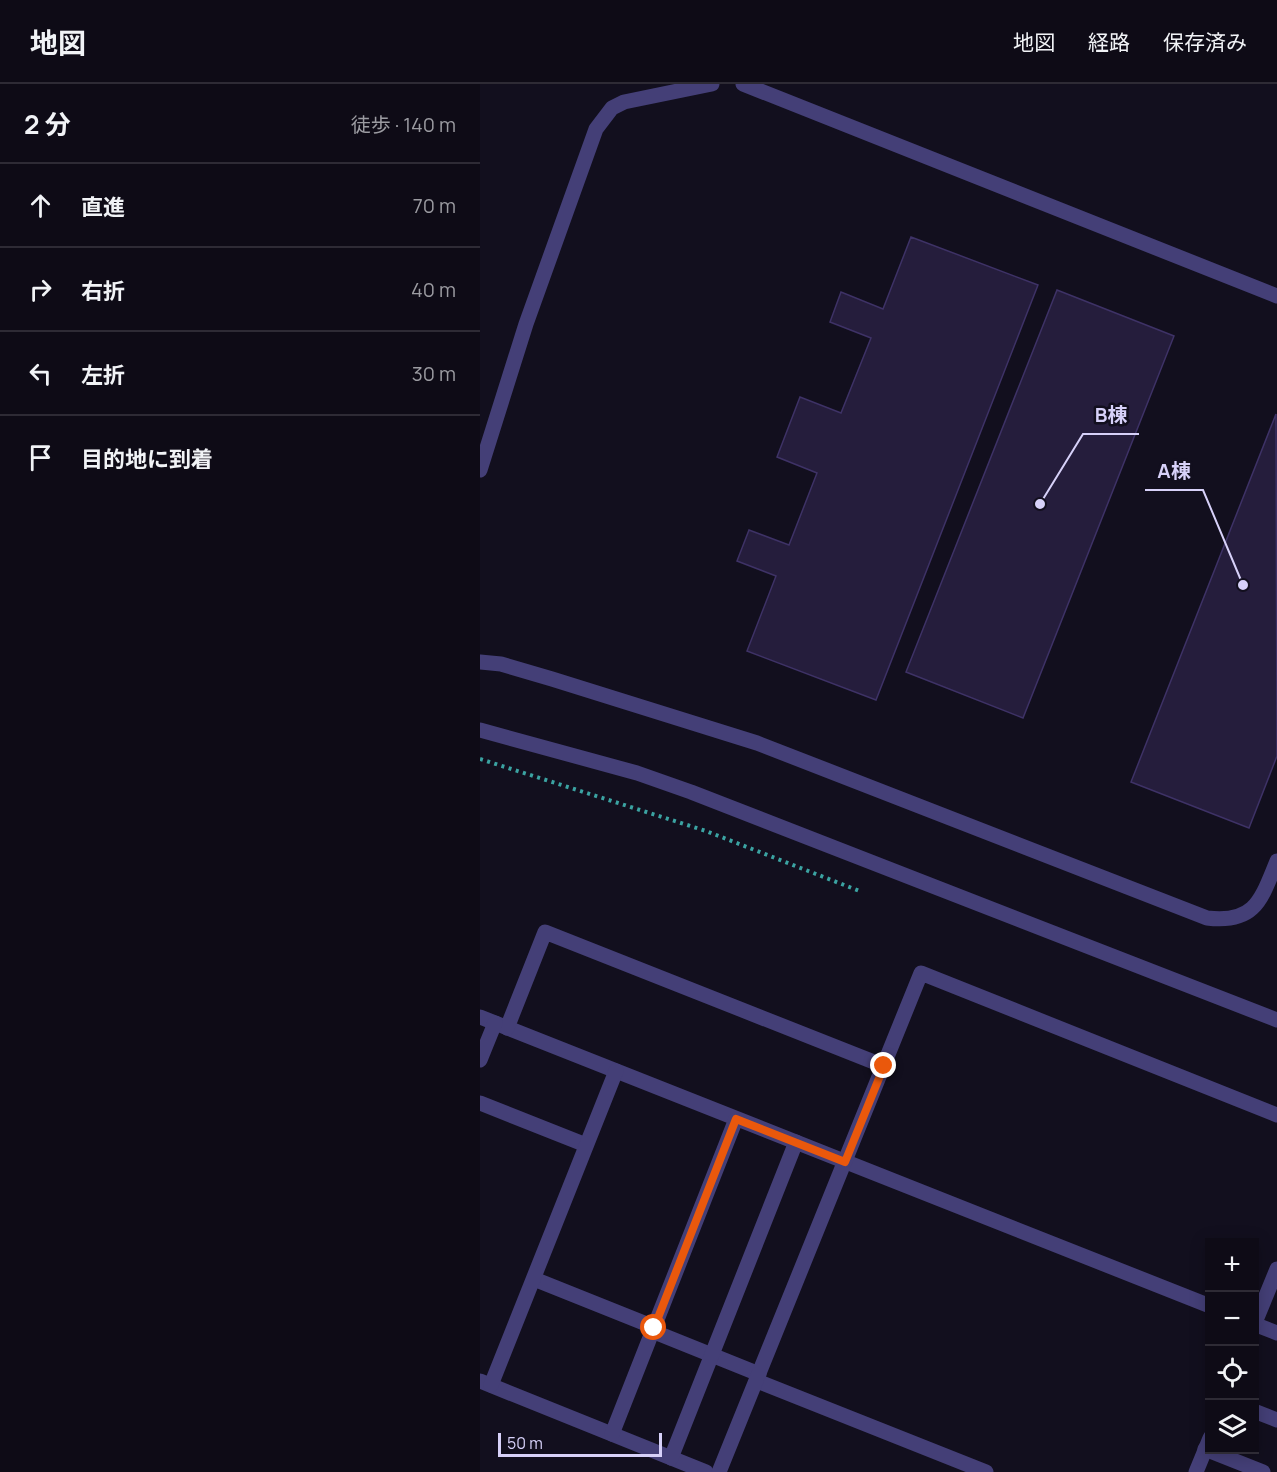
<!DOCTYPE html>
<html lang="ja">
<meta charset="utf-8">
<style>
body{margin:0;font-family:Manrope,"Noto Sans JP",sans-serif;background:#17141f;color:#f1f3f6}
.controls{position:absolute;right:18px;bottom:18px;display:grid;overflow:hidden;border-radius:0px;box-shadow:0 3px 15px #0003}
.controls button{width:54px;height:54px;display:grid;place-items:center;padding:0;border:0;border-bottom:2px solid #2e2b35;background:#0e0b16;color:#f1f3f6;font:30px sans-serif}
.scale{position:absolute;left:18px;bottom:15px;width:164px;box-sizing:border-box;padding-left:6px;border:3px solid #d7d1f9;border-top:0;font-size:16px;line-height:21px;white-space:nowrap;color:#d7d1f9;-webkit-text-stroke:4px #120f1e;paint-order:stroke}
.stop{position:absolute;width:18px;height:18px;margin:-14px;border:4px solid #ea580c;border-radius:50%;background:#fff}
.stop.end{background:#ea580c;border-color:#fff;box-shadow:0 2px 6px #0008}
.list{margin:0;padding:0;list-style:none}
h2{display:flex;justify-content:space-between;align-items:center;height:78px;margin:0;padding:0 24px;font-size:26px}
h2 small{font-size:20px;font-weight:400;color:#9b9ba1}
.list li{display:grid;grid-template-columns:39px 1fr auto;gap:18px;align-items:center;box-sizing:border-box;height:84px;padding:0 24px;border-top:2px solid #2e2b35}
.list b{display:block;font-size:22px;white-space:nowrap}
.list em{font-size:20px;font-style:normal;color:#9b9ba1}
.icon{flex:none;width:33px;height:33px;fill:none;stroke:currentColor;stroke-width:2;stroke-linecap:round;stroke-linejoin:round}
.map{position:relative;flex:none;width:797px;height:1388px;overflow:hidden}
header{display:flex;align-items:center;gap:36px;box-sizing:border-box;height:84px;padding:0 30px;background:#0e0b16;border-bottom:2px solid #2e2b35}
header strong{font-size:28px}
nav{display:flex;gap:33px;margin-inline-start:auto;font-size:21px}
main{display:flex}
aside{flex:1;background:#0e0b16}
.map>svg:first-child{display:block}
</style>
<header>
<strong>地図</strong>
<nav><a>地図</a><a>経路</a><a>保存済み</a></nav>
</header>
<main>
<aside>
<h2>2 分<small>徒歩 · 140 m</small></h2>
<ul class="list">
<li><svg class="icon" aria-label="ahead" viewBox="0 0 24 24"><path d="M12 20V5M6 11l6-6 6 6"/></svg><div><b>直進</b></div><em>70 m</em></li>
<li><svg class="icon" aria-label="right" viewBox="0 0 24 24"><path d="M7 20v-9h11M14 6l5 5-5 5"/></svg><div><b>右折</b></div><em>40 m</em></li>
<li><svg class="icon" aria-label="left" viewBox="0 0 24 24"><path d="M17 20v-9H6M10 6l-5 5 5 5"/></svg><div><b>左折</b></div><em>30 m</em></li>
<li><svg class="icon" aria-label="arrive" viewBox="0 0 24 24"><path d="M6 21V4h12l-3 4 3 4H6"/></svg><div><b>目的地に到着</b></div></li>
</ul>
</aside>
<div class="map">
<svg width="797" height="1388" viewBox="0 0 797 1388">
<rect width="100%" height="100%" fill="#120f1e"/>
<g fill="#251d3c" stroke="#3e3266" stroke-width="1.5">
<path d="M431 153 558 201 396 616 267 567 296 492 257 477 269 446 309 461 337 389 297 373 320 313 361 329 391 254 350 238 361 208 403 225Z"/>
<path d="M577 206 694 252 543 634 426 588Z"/>
<path d="M796 330 797 672 769 744 651 698Z"/>
</g>
<g fill="none" stroke-linecap="round" stroke-linejoin="round">
<path stroke="#3ba3a2" stroke-width="4" stroke-dasharray="3 4.5" stroke-linecap="butt" d="M0 675 226 747 382 808"/>
<g stroke="#443f77" stroke-width="15">
<path d="M263 0 797 212"/>
<path d="M0 386 46 240 116 45 132 24 144 18 232 0"/>
<path d="M0 578 21 580 72 595 277 659 727 834C775 840 781 816 797 777"/>
<path d="M0 646 157 689 211 708 797 936"/>
<path d="M0 933 730 1222"/>
<path d="M27 944 65 848 404 982"/>
<path d="M0 976 15 939"/>
<path d="M0 1019 106 1061"/>
<path d="M54 1195 174 1243"/>
<path d="M774 1240 797 1249"/>
<path d="M774 1241 797 1185"/>
<path d="M172 1247 279 1290"/>
<path d="M0 1297 226 1388"/>
<path d="M277 1297 506 1388"/>
<path d="M11 1301 136 987"/>
<path d="M774 1327 797 1336"/>
<path d="M132 1350 256 1035"/>
<path d="M725 1365 783 1388"/>
<path d="M191 1374 316 1058"/>
<path d="M239 1388 441 889 797 1031"/>
<path d="M716 1388 730 1354"/>
</g>
</g>
<g fill="none" stroke-linecap="round" stroke-linejoin="round">
<path stroke="#ea580c" stroke-width="8" d="M174 1244 256 1035 365 1078 404 982"/>
</g>
<path fill="none" stroke="#d7d1f9" stroke-width="2" d="M560 420L603 350H659M763 501L723 406H665"/>
<g fill="#d7d1f9" stroke="#120f1e" stroke-width="2">
<circle cx="560" cy="420" r="6"/>
<circle cx="763" cy="501" r="6"/>
</g>
<g font-size="20" text-anchor="middle" font-weight="bold" fill="#d7d1f9" stroke="#120f1e" stroke-width="5" stroke-linejoin="round" paint-order="stroke">
<text x="631" y="338">B棟</text>
<text x="694" y="394">A棟</text>
</g>
</svg>
<div class="controls">
<button>+</button>
<button>−</button>
<button><svg class="icon" aria-label="locate" viewBox="0 0 24 24"><circle cx="12" cy="12" r="6"/><path d="M12 2v4M12 18v4M2 12h4M18 12h4"/></svg></button>
<button><svg class="icon" aria-label="layers" viewBox="0 0 24 24"><path d="M12 4l9 5-9 5-9-5zM3 14l9 5 9-5"/></svg></button>
</div>
<div class="scale">50 m</div>
<div class="stop" style="left:174px;top:1244px"></div>
<div class="stop end" style="left:404px;top:982px"></div>
</div>
</main>
